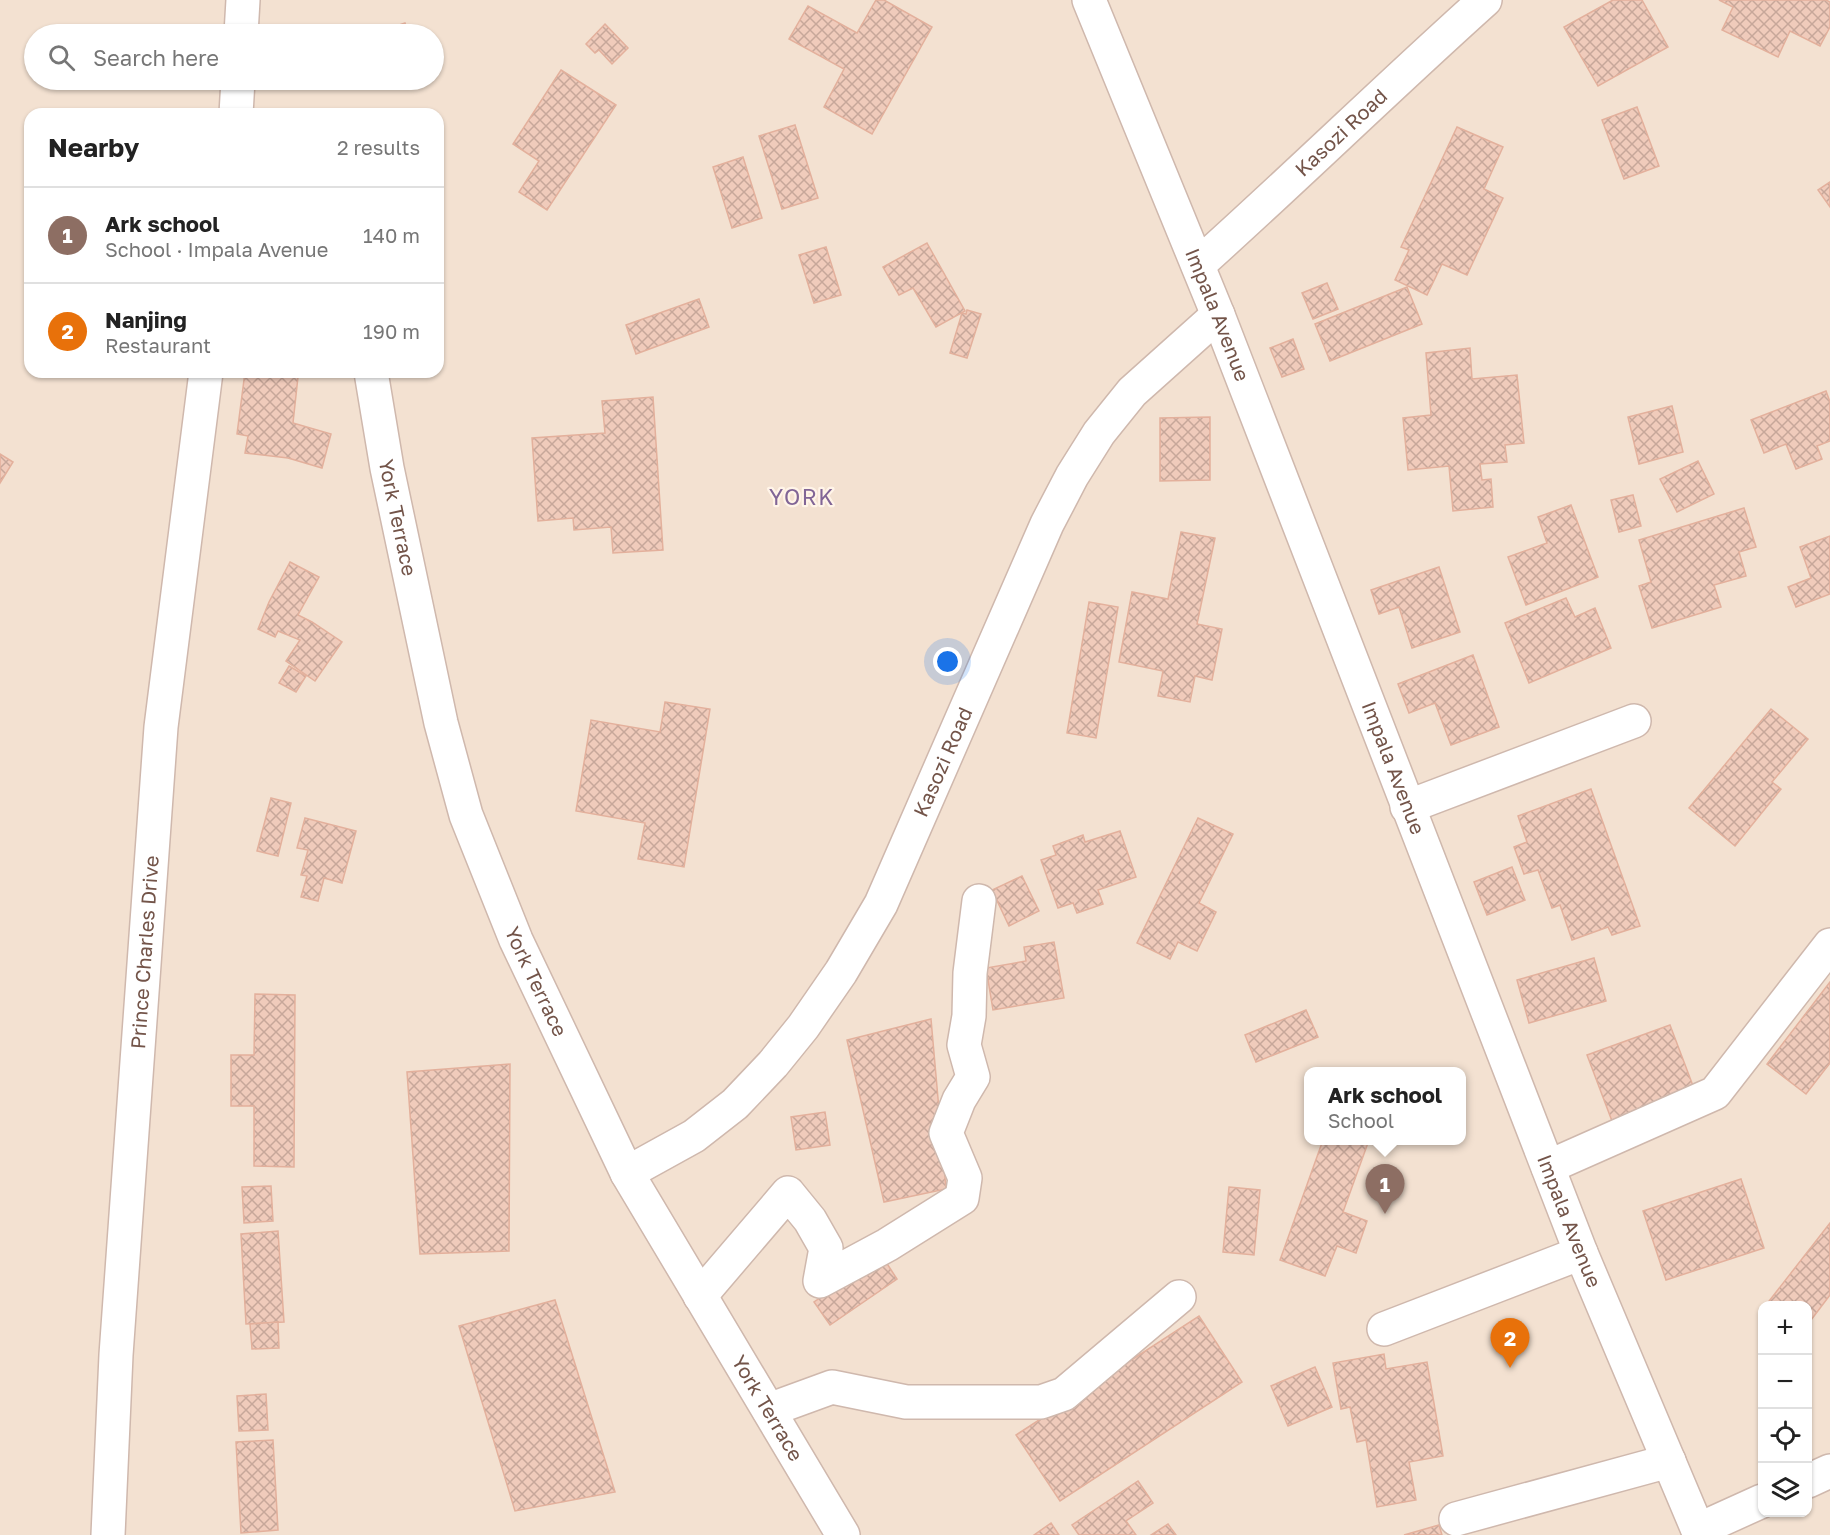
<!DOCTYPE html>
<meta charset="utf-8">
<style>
body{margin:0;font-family:"Golos Text",sans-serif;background:#f6f6f6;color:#222}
.controls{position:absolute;right:18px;bottom:18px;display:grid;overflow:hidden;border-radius:12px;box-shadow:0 2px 4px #0004}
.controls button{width:54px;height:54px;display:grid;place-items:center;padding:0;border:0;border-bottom:2px solid #e0e0e0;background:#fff;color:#222;font:30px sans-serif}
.you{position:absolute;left:948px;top:662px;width:21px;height:21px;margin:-15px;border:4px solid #fff;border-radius:50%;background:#1a73e8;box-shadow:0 0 0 9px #1a73e833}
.badge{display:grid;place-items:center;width:39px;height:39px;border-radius:50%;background:#db2777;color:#fff;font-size:20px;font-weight:700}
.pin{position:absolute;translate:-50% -50px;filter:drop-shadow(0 2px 3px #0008)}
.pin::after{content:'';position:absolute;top:32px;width:21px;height:18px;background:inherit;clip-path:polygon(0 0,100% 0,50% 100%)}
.popup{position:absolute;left:1304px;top:1067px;width:162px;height:78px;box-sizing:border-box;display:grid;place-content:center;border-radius:12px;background:#fff;filter:drop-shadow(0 2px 4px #0005);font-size:20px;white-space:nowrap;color:#767676}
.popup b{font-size:22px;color:#222}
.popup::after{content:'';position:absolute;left:50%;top:100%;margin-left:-12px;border:12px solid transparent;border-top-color:#fff}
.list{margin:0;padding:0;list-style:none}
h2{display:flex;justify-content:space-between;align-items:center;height:78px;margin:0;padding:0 24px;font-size:26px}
h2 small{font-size:20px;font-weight:400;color:#767676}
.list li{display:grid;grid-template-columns:39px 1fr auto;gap:18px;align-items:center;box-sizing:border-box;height:96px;padding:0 24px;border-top:2px solid #e0e0e0}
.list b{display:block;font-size:22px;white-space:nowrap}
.list p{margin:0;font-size:20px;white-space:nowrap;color:#767676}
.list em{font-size:20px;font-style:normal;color:#767676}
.icon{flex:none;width:33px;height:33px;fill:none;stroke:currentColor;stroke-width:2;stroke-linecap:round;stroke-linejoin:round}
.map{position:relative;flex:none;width:1830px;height:1535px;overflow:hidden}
.search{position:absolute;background:#fff;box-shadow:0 2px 4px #0004;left:24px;top:24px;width:420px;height:66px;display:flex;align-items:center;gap:15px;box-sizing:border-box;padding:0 21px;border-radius:33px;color:#767676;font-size:22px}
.panel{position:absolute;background:#fff;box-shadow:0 2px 4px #0004;left:24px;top:108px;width:420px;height:270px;border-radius:18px}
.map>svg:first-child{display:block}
</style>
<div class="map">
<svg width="1830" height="1535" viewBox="0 0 1830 1535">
<defs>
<pattern id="building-cross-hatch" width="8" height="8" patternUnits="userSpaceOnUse" patternTransform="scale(1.5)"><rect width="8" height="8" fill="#f0cbbb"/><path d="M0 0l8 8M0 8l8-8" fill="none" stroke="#c7a79a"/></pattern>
</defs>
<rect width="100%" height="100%" fill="#fcf0e3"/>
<path fill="#f3e1d1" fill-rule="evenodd" d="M0 0H1830V1535H0ZM34 34H434V80H34ZM30 114H438V372H30ZM1308 1072H1462V1140H1308ZM1762 1306H1808V1512H1762Z"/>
<g fill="url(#building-cross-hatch)" stroke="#e3b09c" stroke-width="1.5">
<path d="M876 0H884L932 27 872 134 824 107 844 69 789 39 808 6 857 33Z"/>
<path d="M1613 0H1642L1668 47 1598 86 1564 27Z"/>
<path d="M1719 0H1826L1830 2V27L1820 46 1790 31 1778 57 1722 30 1733 7Z"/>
<path d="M405 23 409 34H373Z"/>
<path d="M605 24 628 48 612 64 599 50 595 53 586 44Z"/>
<path d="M561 70 616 105 547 210 519 192 539 161 513 144Z"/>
<path d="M370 80H402L403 82 373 89Z"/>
<path d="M1637 107 1659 166 1624 179 1602 120Z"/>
<path d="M795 125 818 198 782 209 759 136Z"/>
<path d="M1457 127 1503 147 1484 189 1503 198 1467 275 1442 264 1427 295 1395 280 1409 250 1401 247Z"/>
<path d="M743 157 762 218 732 228 713 167Z"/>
<path d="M1830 182V207L1818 190Z"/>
<path d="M927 243 965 311 936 327 913 288 899 295 883 267Z"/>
<path d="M826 247 841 295 814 303 799 255Z"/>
<path d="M1327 283 1338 309 1313 319 1302 293Z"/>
<path d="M1407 287 1422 324 1330 361 1315 324Z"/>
<path d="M699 299 709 327 636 354 626 325Z"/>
<path d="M967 310 981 314 967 358 950 353 962 313 966 314Z"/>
<path d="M1293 339 1304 369 1282 377 1270 348Z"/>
<path d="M1470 348 1472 379 1517 375 1524 443 1505 445 1507 462 1480 464 1482 480 1491 479 1493 507 1453 511 1449 466 1408 470 1403 418 1431 415 1426 353Z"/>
<path d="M245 372 298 377 293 423 331 434 322 468 288 458 245 453 248 436 237 434Z"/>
<path d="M1826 391 1830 402V441L1817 446 1822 459 1796 469 1786 444 1764 453 1751 420Z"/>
<path d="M653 397 663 550 613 553 611 527 574 530 573 518 538 521 532 438 605 433 602 401Z"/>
<path d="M1672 406 1683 452 1639 464 1628 417Z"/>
<path d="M1210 417V480L1160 481V418Z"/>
<path d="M0 454 13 462 0 483Z"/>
<path d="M1698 461 1714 494 1677 512 1660 479Z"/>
<path d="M1633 495 1641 526 1619 532 1611 500Z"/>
<path d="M1571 505 1598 577 1526 605 1508 557 1547 543 1538 517Z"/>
<path d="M1744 508 1756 547 1739 552 1746 576 1714 585 1721 607 1652 628 1639 586 1651 582 1639 540Z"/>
<path d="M1181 532 1215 538 1197 624 1222 629 1212 680 1195 676 1190 702 1158 696 1163 671 1119 662 1132 592 1168 599Z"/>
<path d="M1830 536V594L1796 607 1788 587 1811 578 1800 547Z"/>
<path d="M290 562 319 577 298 615 312 622 342 642 315 681 286 661 300 640 278 631 275 637 258 629 269 602Z"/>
<path d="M1439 567 1460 632 1412 648 1399 607 1379 614 1371 590Z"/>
<path d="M1566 598 1575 617 1595 608 1611 648 1529 683 1505 623Z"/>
<path d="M1089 602 1118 607 1096 738 1067 733Z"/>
<path d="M1473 655 1499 727 1451 745 1435 703 1409 713 1398 684Z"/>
<path d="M289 666 306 676 296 692 279 683Z"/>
<path d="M665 702 710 709 684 867 638 859 645 823 576 811 591 720 660 732Z"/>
<path d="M1771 709 1808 739 1772 782 1781 789 1735 846 1689 808Z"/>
<path d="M1591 789 1640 926 1612 935 1608 927 1572 940 1560 905 1552 908 1538 870 1524 874 1514 847 1527 842 1518 816Z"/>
<path d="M271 798 291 803 278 856 257 851Z"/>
<path d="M305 818 356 831 342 883 324 878 318 901 301 897 307 876 301 875 308 850 297 848Z"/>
<path d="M1198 818 1233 834 1199 903 1216 912 1197 951 1178 942 1170 959 1137 943Z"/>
<path d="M1120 831 1136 877 1098 890 1103 904 1077 913 1073 903 1058 908 1041 860 1056 855 1053 846 1083 835 1085 842Z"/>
<path d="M1512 867 1525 900 1487 915 1474 882Z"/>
<path d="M1022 876 1039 911 1009 926 992 890Z"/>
<path d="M1054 942 1064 998 993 1010 986 968 1026 961 1024 947Z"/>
<path d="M1594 958 1606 1001 1529 1023 1517 980Z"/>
<path d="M1830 982V1063L1806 1094 1767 1064Z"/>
<path d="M255 994 295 995 294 1167 254 1166V1106H231V1055H254Z"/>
<path d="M1306 1010 1318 1037 1256 1062 1245 1035Z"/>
<path d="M931 1019 946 1189 884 1202 847 1040Z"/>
<path d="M1670 1025 1698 1099 1615 1129 1587 1055Z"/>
<path d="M510 1064 509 1251 420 1254 407 1072Z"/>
<path d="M825 1112 830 1145 796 1150 791 1117Z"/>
<path d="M1323 1140H1369L1343 1212 1367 1221 1356 1253 1337 1246 1325 1276 1280 1260Z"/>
<path d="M1371 1140H1391L1388 1147Z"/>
<path d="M1741 1179 1764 1248 1666 1280 1643 1211Z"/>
<path d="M271 1186 273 1221 244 1223 242 1187Z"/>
<path d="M1229 1187 1260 1190 1254 1255 1223 1252Z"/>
<path d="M1830 1223V1295L1808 1324V1306L1766 1305Z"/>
<path d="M278 1231 284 1322 246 1324 241 1234Z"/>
<path d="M882 1256 897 1279 830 1325 814 1302Z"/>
<path d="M555 1300 615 1492 515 1511 459 1326Z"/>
<path d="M1199 1316 1242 1382 1060 1501 1016 1435Z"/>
<path d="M278 1322 279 1348 252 1349 250 1324Z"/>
<path d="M1384 1354 1386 1369 1427 1362 1443 1456 1409 1462 1416 1500 1377 1507 1366 1440 1357 1442 1350 1407 1341 1409 1333 1363Z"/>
<path d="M1315 1367 1332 1407 1288 1426 1271 1386Z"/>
<path d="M266 1394 268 1430 239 1431 237 1396Z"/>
<path d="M273 1440 278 1530 241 1533 236 1442Z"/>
<path d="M1138 1481 1153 1503 1126 1521 1136 1535H1079L1072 1525Z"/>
<path d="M1051 1523 1059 1535H1034Z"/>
<path d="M1168 1524 1176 1535H1151Z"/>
<path d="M1439 1525 1442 1535H1404Z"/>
</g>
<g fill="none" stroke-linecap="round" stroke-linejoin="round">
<defs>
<g id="minor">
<path id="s1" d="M1089 0 1218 315 1581 1253 1700 1535"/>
<path d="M241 34 243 0"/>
<path d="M236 114 238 80"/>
<path id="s2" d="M1198 265C1295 178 1388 87 1485 0"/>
<path id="s3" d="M371 372 387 468 441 723 466 815 516 940 627 1173 843 1535"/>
<path d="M1407 807 1634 721"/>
<path d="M1548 1167 1715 1093 1830 945"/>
<path id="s4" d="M627 1173 694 1136 735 1104 773 1064 803 1027 841 972 881 904 1047 524 1072 476 1099 433 1132 392 1218 315"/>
<path d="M700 1296 788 1193 810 1220 826 1248 820 1281 887 1245 962 1198 965 1178 946 1133 959 1100 973 1077 964 1045 969 1016 970 973 979 901"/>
<path d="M1384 1329 1581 1253"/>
<path d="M769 1410 832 1387 906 1402H1041L1064 1394 1179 1297"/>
<path d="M1808 1481 1830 1471"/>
<path d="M1456 1519 1669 1461"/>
<path d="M1698 1530 1762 1501"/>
<path id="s5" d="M108 1535 116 1355 161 727 206 372"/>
</g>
</defs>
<use href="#minor" stroke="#cfb8ad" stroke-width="36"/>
<use href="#minor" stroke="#fff" stroke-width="33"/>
</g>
<g text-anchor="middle" stroke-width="4.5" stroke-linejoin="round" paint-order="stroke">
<g font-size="20" fill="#735449" stroke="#fff4e8">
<text dy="7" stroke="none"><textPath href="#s2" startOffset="195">Kasozi Road</textPath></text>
<text dy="7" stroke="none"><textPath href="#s1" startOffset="340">Impala Avenue</textPath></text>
<text dy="7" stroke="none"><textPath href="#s3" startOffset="148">York Terrace</textPath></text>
<text dy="7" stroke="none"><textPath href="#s4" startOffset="532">Kasozi Road</textPath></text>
<text dy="7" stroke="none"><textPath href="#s1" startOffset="826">Impala Avenue</textPath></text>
<text dy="7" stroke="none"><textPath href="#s5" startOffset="584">Prince Charles Drive</textPath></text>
<text dy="7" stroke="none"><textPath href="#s3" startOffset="634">York Terrace</textPath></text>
<text dy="7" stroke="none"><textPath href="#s1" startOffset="1312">Impala Avenue</textPath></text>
<text dy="7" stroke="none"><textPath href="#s3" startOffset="1120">York Terrace</textPath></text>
</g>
<g font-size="22" letter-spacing="1.5" fill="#816596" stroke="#fff4e8">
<text x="802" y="505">YORK</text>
</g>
</g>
</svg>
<div class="controls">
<button>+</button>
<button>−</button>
<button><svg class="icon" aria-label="locate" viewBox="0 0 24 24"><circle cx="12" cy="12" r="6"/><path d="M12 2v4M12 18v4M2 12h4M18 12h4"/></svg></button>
<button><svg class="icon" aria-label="layers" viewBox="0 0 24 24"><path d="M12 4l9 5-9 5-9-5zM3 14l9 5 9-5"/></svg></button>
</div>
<div class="you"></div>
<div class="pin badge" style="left:1385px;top:1214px;background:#8d6e63">1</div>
<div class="popup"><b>Ark school</b>School</div>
<div class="pin badge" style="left:1510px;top:1368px;background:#e8710a">2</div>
<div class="search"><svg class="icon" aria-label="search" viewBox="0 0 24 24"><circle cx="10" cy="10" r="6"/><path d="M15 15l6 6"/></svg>Search here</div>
<section class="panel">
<h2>Nearby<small>2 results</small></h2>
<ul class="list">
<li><span class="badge" style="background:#8d6e63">1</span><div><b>Ark school</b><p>School · Impala Avenue</p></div><em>140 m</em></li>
<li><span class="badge" style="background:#e8710a">2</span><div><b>Nanjing</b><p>Restaurant</p></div><em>190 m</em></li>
</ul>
</section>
</div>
